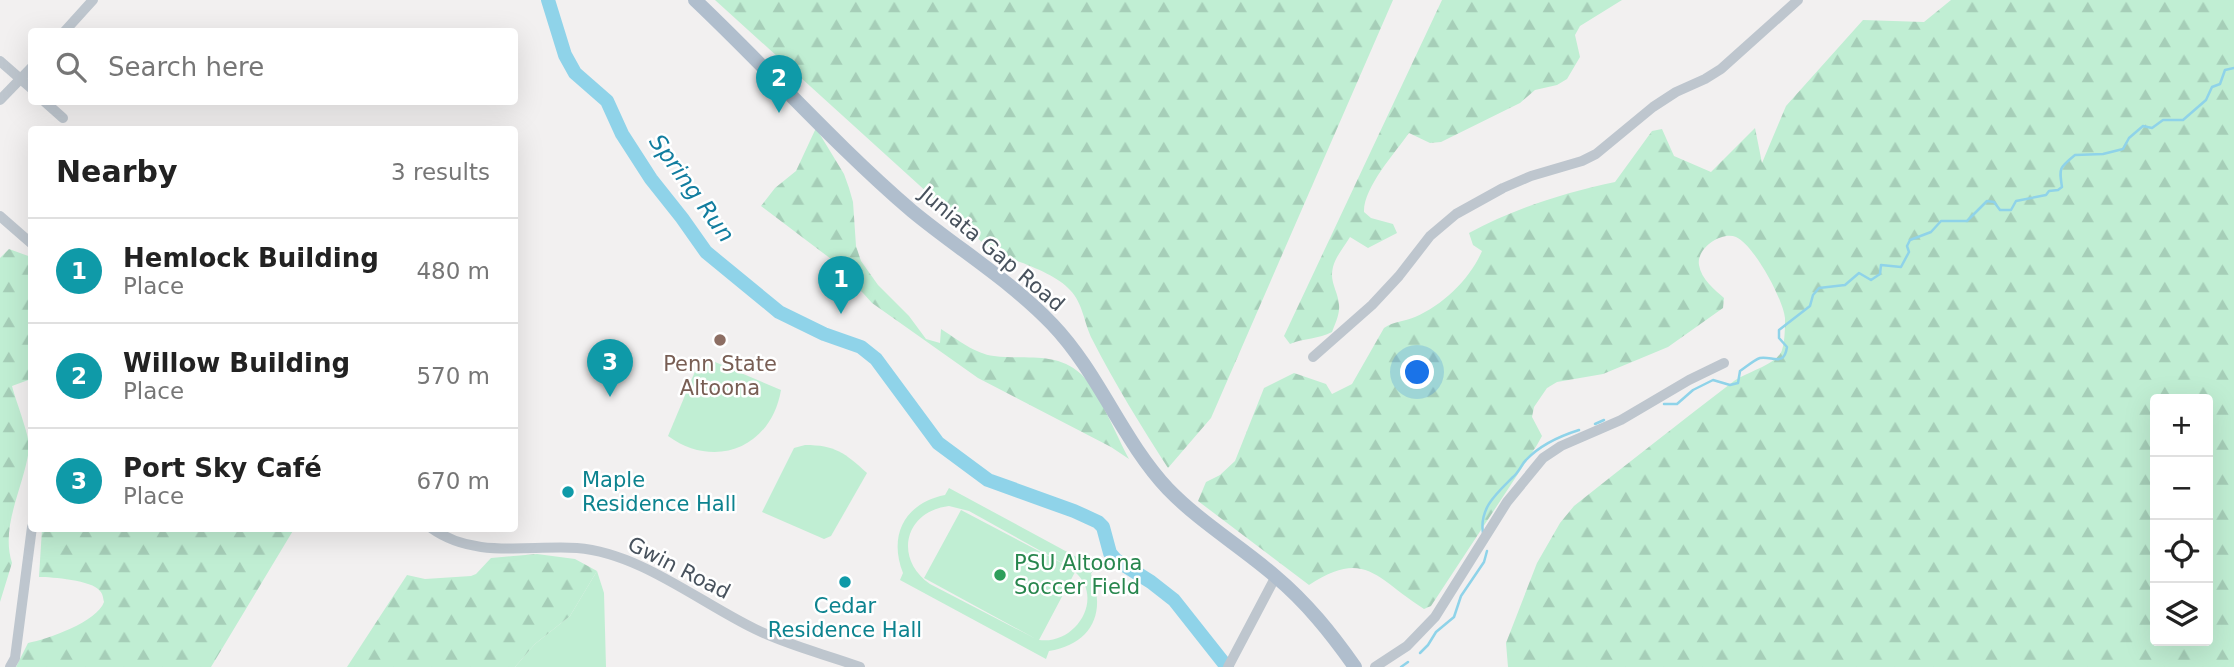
<!DOCTYPE html>
<meta charset="utf-8">
<style>
body{margin:0;font-family:"DejaVu Sans",sans-serif;background:#f2f2f2;color:#222}
.controls{position:absolute;right:21px;bottom:21px;display:grid;overflow:hidden;border-radius:7px;box-shadow:0 7px 28px #0002}
.controls button{width:63px;height:63px;display:grid;place-items:center;padding:0;border:0;border-bottom:2px solid #e0e0e0;background:#fff;color:#222;font:35px sans-serif}
.you{position:absolute;left:1418px;top:373px;width:24px;height:24px;margin:-18px;border:5px solid #fff;border-radius:50%;background:#1a73e8;box-shadow:0 0 0 10px #1a73e833}
.badge{display:grid;place-items:center;width:46px;height:46px;border-radius:50%;background:#b45309;color:#fff;font-size:23px;font-weight:700}
.pin{position:absolute;translate:-50% -58px;filter:drop-shadow(0 2px 4px #0008)}
.pin::after{content:'';position:absolute;top:37px;width:24px;height:21px;background:inherit;clip-path:polygon(0 0,100% 0,50% 100%)}
.list{margin:0;padding:0;list-style:none}
h2{display:flex;justify-content:space-between;align-items:center;height:91px;margin:0;padding:0 28px;font-size:30px}
h2 small{font-size:23px;font-weight:400;color:#767676}
.list li{display:grid;grid-template-columns:46px 1fr auto;gap:21px;align-items:center;box-sizing:border-box;height:105px;padding:0 28px;border-top:2px solid #e0e0e0}
.list b{display:block;font-size:26px;white-space:nowrap}
.list p{margin:0;font-size:23px;white-space:nowrap;color:#767676}
.list em{font-size:23px;font-style:normal;color:#767676}
.icon{flex:none;width:38px;height:38px;fill:none;stroke:currentColor;stroke-width:2;stroke-linecap:round;stroke-linejoin:round}
.map{position:relative;flex:none;width:2234px;height:667px;overflow:hidden}
.search{position:absolute;background:#fff;box-shadow:0 7px 28px #0002;left:28px;top:28px;width:490px;height:77px;display:flex;align-items:center;gap:18px;box-sizing:border-box;padding:0 24px;border-radius:7px;color:#767676;font-size:26px}
.panel{position:absolute;background:#fff;box-shadow:0 7px 28px #0002;left:28px;top:126px;width:490px;height:406px;border-radius:7px}
.map>svg:first-child{display:block}
</style>
<div class="map">
<svg width="2234" height="667" viewBox="0 0 2234 667">
<defs>
<pattern id="forest-firs" width="22" height="20" patternUnits="userSpaceOnUse" patternTransform="scale(1.75)"><rect width="22" height="20" fill="#c0eed3"/><path d="M5 1l3.5 6h-7zM16 11l3.5 6h-7z" fill="#a6ceb8"/></pattern>
</defs>
<rect width="100%" height="100%" fill="#f2f0f0"/>
<g fill="#c0eed3" fill-rule="evenodd">
<path d="M708 359 781 390C771 448 715 470 668 436L699 362Z"/>
<path d="M805 445C835 445 845 453 867 473L831 536 824 539 762 512 794 448Z"/>
<path d="M949 488 1095 567 1091 574C1107 613 1091 644 1049 651L1046 659 900 580 903 573C888 535 905 503 945 495ZM949 506 969 511 1075 570 961 510 924 578 1036 639 930 584C893 558 905 511 949 506ZM1075 572C1105 598 1076 645 1039 640Z"/>
<path d="M597 571 604 593 606 667H515L535 644 570 616Z"/>
</g>
<g fill="url(#forest-firs)" fill-rule="evenodd">
<path d="M715 0H1393L1211 418 1168 468C1141 426 1115 384 1092 339 1084 323 1083 303 1070 290 1055 273 1015 260 994 253Z"/>
<path d="M1442 0H1622L1580 26 1575 35 1580 57 1567 79 1557 85 1535 90 1520 103 1441 142 1430 143 1409 133C1395 153 1363 188 1364 212L1371 218 1393 224 1397 233 1368 248 1350 237C1344 247 1336 256 1333 267 1329 282 1338 291 1339 305 1340 314 1335 324 1332 332 1319 339 1304 338 1290 344L1284 336Z"/>
<path d="M1951 0H2234V667H1508L1506 643 1537 563 1560 523 1574 506C1627 464 1680 422 1734 381 1747 372 1778 364 1782 350 1785 341 1785 327 1785 318 1783 299 1754 245 1736 237 1721 231 1696 249 1699 265 1701 279 1715 290 1724 298L1723 308 1668 347 1603 374 1557 382 1547 388 1534 407 1532 417 1542 436 1537 445 1431 606 1424 609C1376 579 1366 548 1309 585L1198 501 1206 482 1220 475 1235 461 1264 388 1294 373 1326 384 1332 394 1352 384 1384 328C1394 321 1404 322 1415 317 1443 305 1470 279 1482 251L1473 245 1469 233C1515 208 1564 193 1615 182L1652 131 1662 129 1674 156 1711 172 1755 128 1762 163 1786 106 1863 20 1924 22ZM2155 399H2208V641H2155Z"/>
<path d="M816 128 844 174 849 188 853 202 856 246 861 261 878 285 909 316 926 339 940 343 941 329C957 339 975 354 994 356 1025 360 1056 351 1081 374 1099 391 1117 437 1129 459L1111 447 978 378 872 303 835 262 761 206 775 188 796 171Z"/>
<path d="M9 249 31 257V379L12 386C15 399 31 439 29 449 24 487 0 526 12 563L0 602V258Z"/>
<path d="M42 529H294L211 667H16L28 643C48 639 97 622 104 602 103 598 103 594 100 591 92 580 52 577 39 577Z"/>
<path d="M537 554 575 559 597 571 570 616 535 644 515 667H347L407 575 425 579 471 576 476 574 491 558Z"/>
</g>
<g fill="none" stroke-linecap="round" stroke-linejoin="round">
<g stroke="#8fd3e9" stroke-width="2.5">
<path d="M1664 404H1677L1693 390 1713 380 1730 385 1738 383 1740 371C1746 367 1754 360 1760 358 1773 356 1784 367 1787 347L1779 338V330L1810 306 1813 295 1819 288 1845 285 1859 273 1871 280 1880 274 1881 265 1901 267 1909 252 1907 246 1910 240 1931 232 1941 221H1967L1987 201 1994 202 2000 210H2011L2016 201 2046 195 2049 191 2058 190 2062 187C2059 168 2059 168 2075 155L2103 154 2123 149 2129 138 2143 126 2152 128 2163 120H2183L2206 100 2212 87 2220 84 2225 70 2234 68"/>
<path d="M1595 424 1604 420"/>
<path d="M1483 533C1479 508 1497 493 1513 477 1519 472 1521 465 1526 460 1540 445 1560 436 1579 430"/>
<path d="M1420 653 1428 645 1436 632 1454 617 1461 596 1484 562 1487 551"/>
<path d="M1401 667 1408 662"/>
</g>
<path stroke="#8fd3e9" stroke-width="14" d="M548 0 565 55 575 73 607 101 622 134 651 179 682 218 706 252 779 312 824 334 861 347 876 359 938 443 988 480 1074 511 1098 522 1103 527 1110 553 1116 560 1151 582 1174 600 1227 667"/>
<g stroke="#bec6ce" stroke-width="10">
<path d="M64 32 93 0"/>
<path d="M0 61 32 89"/>
<path d="M0 100 32 67"/>
<path d="M45 102 63 118"/>
<path d="M0 216 32 244"/>
<path d="M1313 357 1372 305 1399 276 1430 236 1456 214 1503 188 1531 176 1582 161 1596 154 1653 107 1676 92 1705 79 1721 69 1798 0"/>
<path d="M431 528C474 559 527 545 577 548 640 553 699 602 755 629 789 646 825 654 860 667"/>
<path d="M10 667 15 658 32 527"/>
<path d="M1228 667 1276 576"/>
<path d="M1375 667 1407 646 1435 617 1507 502 1543 458 1561 446 1621 420 1689 380 1724 363"/>
</g>
<path stroke="#b0becd" stroke-width="14" d="M695 0C768 69 835 145 912 211 958 249 1011 281 1052 324 1099 373 1122 440 1168 489 1200 522 1240 546 1275 576 1307 603 1331 633 1355 667"/>
</g>
<circle fill="#8d6e63" stroke="#fff" stroke-width="2.5" cx="720" cy="340" r="7"/>
<g fill="#0f9aa8" stroke="#fff" stroke-width="2.5">
<circle cx="568" cy="492" r="7"/>
<circle cx="845" cy="582" r="7"/>
</g>
<circle fill="#2e9e5b" stroke="#fff" stroke-width="2.5" cx="1000" cy="575" r="7"/>
<g text-anchor="middle" stroke-width="5" stroke-linejoin="round" paint-order="stroke">
<g font-size="21" fill="#48525d" stroke="#fff">
<text transform="translate(992 249) rotate(40)" y="7">Juniata Gap Road</text>
<text transform="translate(679 568) rotate(27)" y="7">Gwin Road</text>
</g>
<g font-size="21" fill="#785e54" stroke="#fff">
<text x="720" y="371">Penn State<tspan x="720" dy="24">Altoona</tspan></text>
</g>
<g font-size="21" fill="#0d838f" stroke="#fff" text-anchor="start">
<text x="582" y="487">Maple<tspan x="582" dy="24">Residence Hall</tspan></text>
<text x="845" y="613" text-anchor="middle">Cedar<tspan x="845" dy="24">Residence Hall</tspan></text>
</g>
<g font-size="21" fill="#27864d" stroke="#fff" text-anchor="start">
<text x="1014" y="570">PSU Altoona<tspan x="1014" dy="24">Soccer Field</tspan></text>
</g>
<g font-size="23" font-style="italic" fill="#117d9f" stroke="#fff">
<text transform="translate(692 188) rotate(54)" y="8">Spring Run</text>
</g>
</g>
</svg>
<div class="controls">
<button>+</button>
<button>−</button>
<button><svg class="icon" aria-label="locate" viewBox="0 0 24 24"><circle cx="12" cy="12" r="6"/><path d="M12 2v4M12 18v4M2 12h4M18 12h4"/></svg></button>
<button><svg class="icon" aria-label="layers" viewBox="0 0 24 24"><path d="M12 4l9 5-9 5-9-5zM3 14l9 5 9-5"/></svg></button>
</div>
<div class="you"></div>
<div class="pin badge" style="left:841px;top:314px;background:#0f9aa8">1</div>
<div class="pin badge" style="left:779px;top:113px;background:#0f9aa8">2</div>
<div class="pin badge" style="left:610px;top:397px;background:#0f9aa8">3</div>
<div class="search"><svg class="icon" aria-label="search" viewBox="0 0 24 24"><circle cx="10" cy="10" r="6"/><path d="M15 15l6 6"/></svg>Search here</div>
<section class="panel">
<h2>Nearby<small>3 results</small></h2>
<ul class="list">
<li><span class="badge" style="background:#0f9aa8">1</span><div><b>Hemlock Building</b><p>Place</p></div><em>480 m</em></li>
<li><span class="badge" style="background:#0f9aa8">2</span><div><b>Willow Building</b><p>Place</p></div><em>570 m</em></li>
<li><span class="badge" style="background:#0f9aa8">3</span><div><b>Port Sky Café</b><p>Place</p></div><em>670 m</em></li>
</ul>
</section>
</div>
